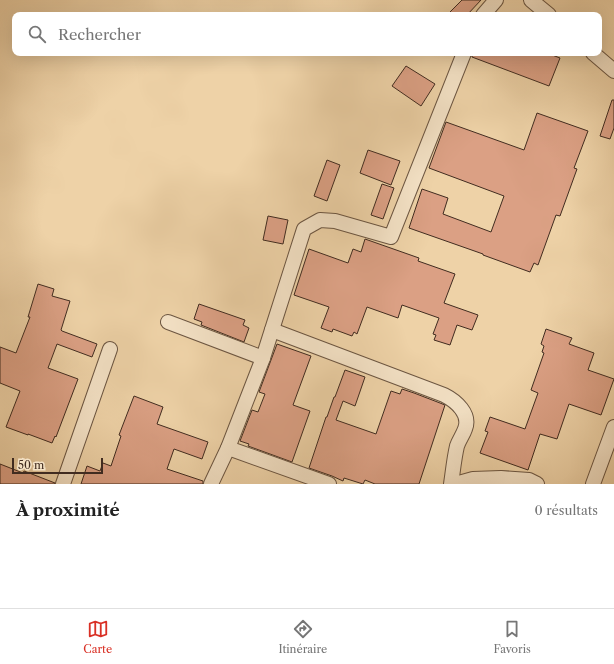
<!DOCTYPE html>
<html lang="fr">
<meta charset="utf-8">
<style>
body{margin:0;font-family:"Libre Caslon Text",serif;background:#f2f2f2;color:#222}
.scale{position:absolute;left:12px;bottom:10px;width:91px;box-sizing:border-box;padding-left:4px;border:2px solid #412c20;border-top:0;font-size:11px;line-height:14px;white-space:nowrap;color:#412c20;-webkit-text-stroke:3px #f4e2c6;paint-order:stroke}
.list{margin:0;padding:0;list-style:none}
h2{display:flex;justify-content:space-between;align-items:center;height:52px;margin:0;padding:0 16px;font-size:17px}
h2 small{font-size:13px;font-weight:400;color:#767676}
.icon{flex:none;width:22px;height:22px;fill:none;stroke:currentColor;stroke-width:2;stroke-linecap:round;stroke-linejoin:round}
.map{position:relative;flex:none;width:614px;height:484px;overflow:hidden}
.search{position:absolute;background:#fff;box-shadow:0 4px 16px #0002;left:12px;right:12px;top:12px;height:44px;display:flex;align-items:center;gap:10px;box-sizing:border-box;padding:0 14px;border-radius:8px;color:#767676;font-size:15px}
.sheet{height:124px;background:#fff}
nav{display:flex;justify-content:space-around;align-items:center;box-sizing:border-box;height:56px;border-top:1px solid #e0e0e0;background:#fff;font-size:11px;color:#767676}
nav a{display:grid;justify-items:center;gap:2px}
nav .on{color:#d93025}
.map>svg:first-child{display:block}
</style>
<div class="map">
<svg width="614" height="484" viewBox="0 0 614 484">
<rect width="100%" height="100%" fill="#eed2a7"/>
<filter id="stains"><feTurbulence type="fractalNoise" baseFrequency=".005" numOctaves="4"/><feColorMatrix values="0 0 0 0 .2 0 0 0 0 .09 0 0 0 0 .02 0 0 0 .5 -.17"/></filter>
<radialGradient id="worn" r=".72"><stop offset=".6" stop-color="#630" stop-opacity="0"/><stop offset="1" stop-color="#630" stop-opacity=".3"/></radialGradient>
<g fill="#dba084" stroke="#412c20">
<path d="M462 0H481L467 15H447Z"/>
<path d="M472 53H547L560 58 549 86 472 57Z"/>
<path d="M406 66 435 84 421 106 392 86Z"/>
<path d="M612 100H614V128L610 139 600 136Z"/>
<path d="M537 113 588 131 574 168 577 169 560 216 556 215 538 265 534 263 530 272 483 255V254L409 228 422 189 448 198 443 214 491 232 504 196 429 168 446 122 524 150Z"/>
<path d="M368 150 400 161 391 185 360 173Z"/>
<path d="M327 160 340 165 327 201 314 196Z"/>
<path d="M382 184 394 188 383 219 371 215Z"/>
<path d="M268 216 288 220 283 244 263 240Z"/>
<path d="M365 239 419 258 418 261 455 274 444 303 478 315 472 330 457 325 450 345 434 340 436 335 433 334 439 318 402 305 398 318 367 307 357 334 354 332 352 336 333 329 332 332 321 328 329 307 294 295 309 249 348 263 353 249 361 252Z"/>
<path d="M38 284 54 289 52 296 70 301 61 330 62 331 97 344 92 357 57 344 48 368 78 379 56 437 55 436 52 443 28 434V435L6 427 20 391 0 383V347L16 353 30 317H28Z"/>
<path d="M199 304 245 320 243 325 249 328 244 342 201 325 202 322 194 319Z"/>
<path d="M546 329 572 338 569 344 594 353 588 370 614 379 601 415 569 404 557 439 540 434 528 470 480 453 488 432 485 431 490 417 525 429 538 393 531 390 544 353 542 352 544 346 541 344Z"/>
<path d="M277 344 311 356 293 405 310 411 292 462 248 446 249 444 240 441 252 410 258 412 265 394 259 392Z"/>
<path d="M345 370 365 377 355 406 343 401 336 420 376 434 391 391 400 394 402 389 414 393 440 403 445 405 419 484H375L365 480 363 484 344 478 343 481 332 476 309 468 326 417H327L334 397H335Z"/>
<path d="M134 396 163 407 157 424 208 442 202 459 174 449 167 469 203 481V484H81L87 466 100 471 103 463 111 466 121 436 119 435Z"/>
<path d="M0 464 23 473 24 471 55 483V484H0Z"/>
</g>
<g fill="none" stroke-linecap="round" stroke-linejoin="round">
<defs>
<g id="street">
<path d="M531 0 549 15"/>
<path d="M483 15 496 0"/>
<path d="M593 53 614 71"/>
<path d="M168 322 263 358"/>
<path d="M272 330 444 395C456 401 471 414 465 429 463 435 459 440 457 446 454 459 453 471 451 484"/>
<path d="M228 448 329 484"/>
<path d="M63 484 110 349"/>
<path d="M211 484 228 448 263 358 304 229 320 220 335 221 391 237 464 53"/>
<path d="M455 484 473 479 501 478 529 480 537 484"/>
<path d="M593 484 614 427"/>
</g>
</defs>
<use href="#street" stroke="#6c5642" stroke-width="16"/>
<use href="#street" stroke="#f4e2c6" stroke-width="14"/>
</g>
<rect width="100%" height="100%" filter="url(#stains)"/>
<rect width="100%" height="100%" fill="url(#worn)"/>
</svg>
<div class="scale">50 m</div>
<div class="search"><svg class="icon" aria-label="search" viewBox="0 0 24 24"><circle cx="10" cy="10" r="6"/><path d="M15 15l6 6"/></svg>Rechercher</div>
</div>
<section class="sheet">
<h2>À proximité<small>0 résultats</small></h2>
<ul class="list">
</ul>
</section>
<nav>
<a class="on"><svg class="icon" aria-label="map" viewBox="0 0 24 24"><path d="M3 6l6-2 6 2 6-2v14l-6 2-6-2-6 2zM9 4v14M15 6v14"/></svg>Carte</a>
<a><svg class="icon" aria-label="directions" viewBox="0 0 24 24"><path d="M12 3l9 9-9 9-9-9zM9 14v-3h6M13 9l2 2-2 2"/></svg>Itinéraire</a>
<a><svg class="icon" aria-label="saved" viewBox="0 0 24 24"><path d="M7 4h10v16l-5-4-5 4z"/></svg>Favoris</a>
</nav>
